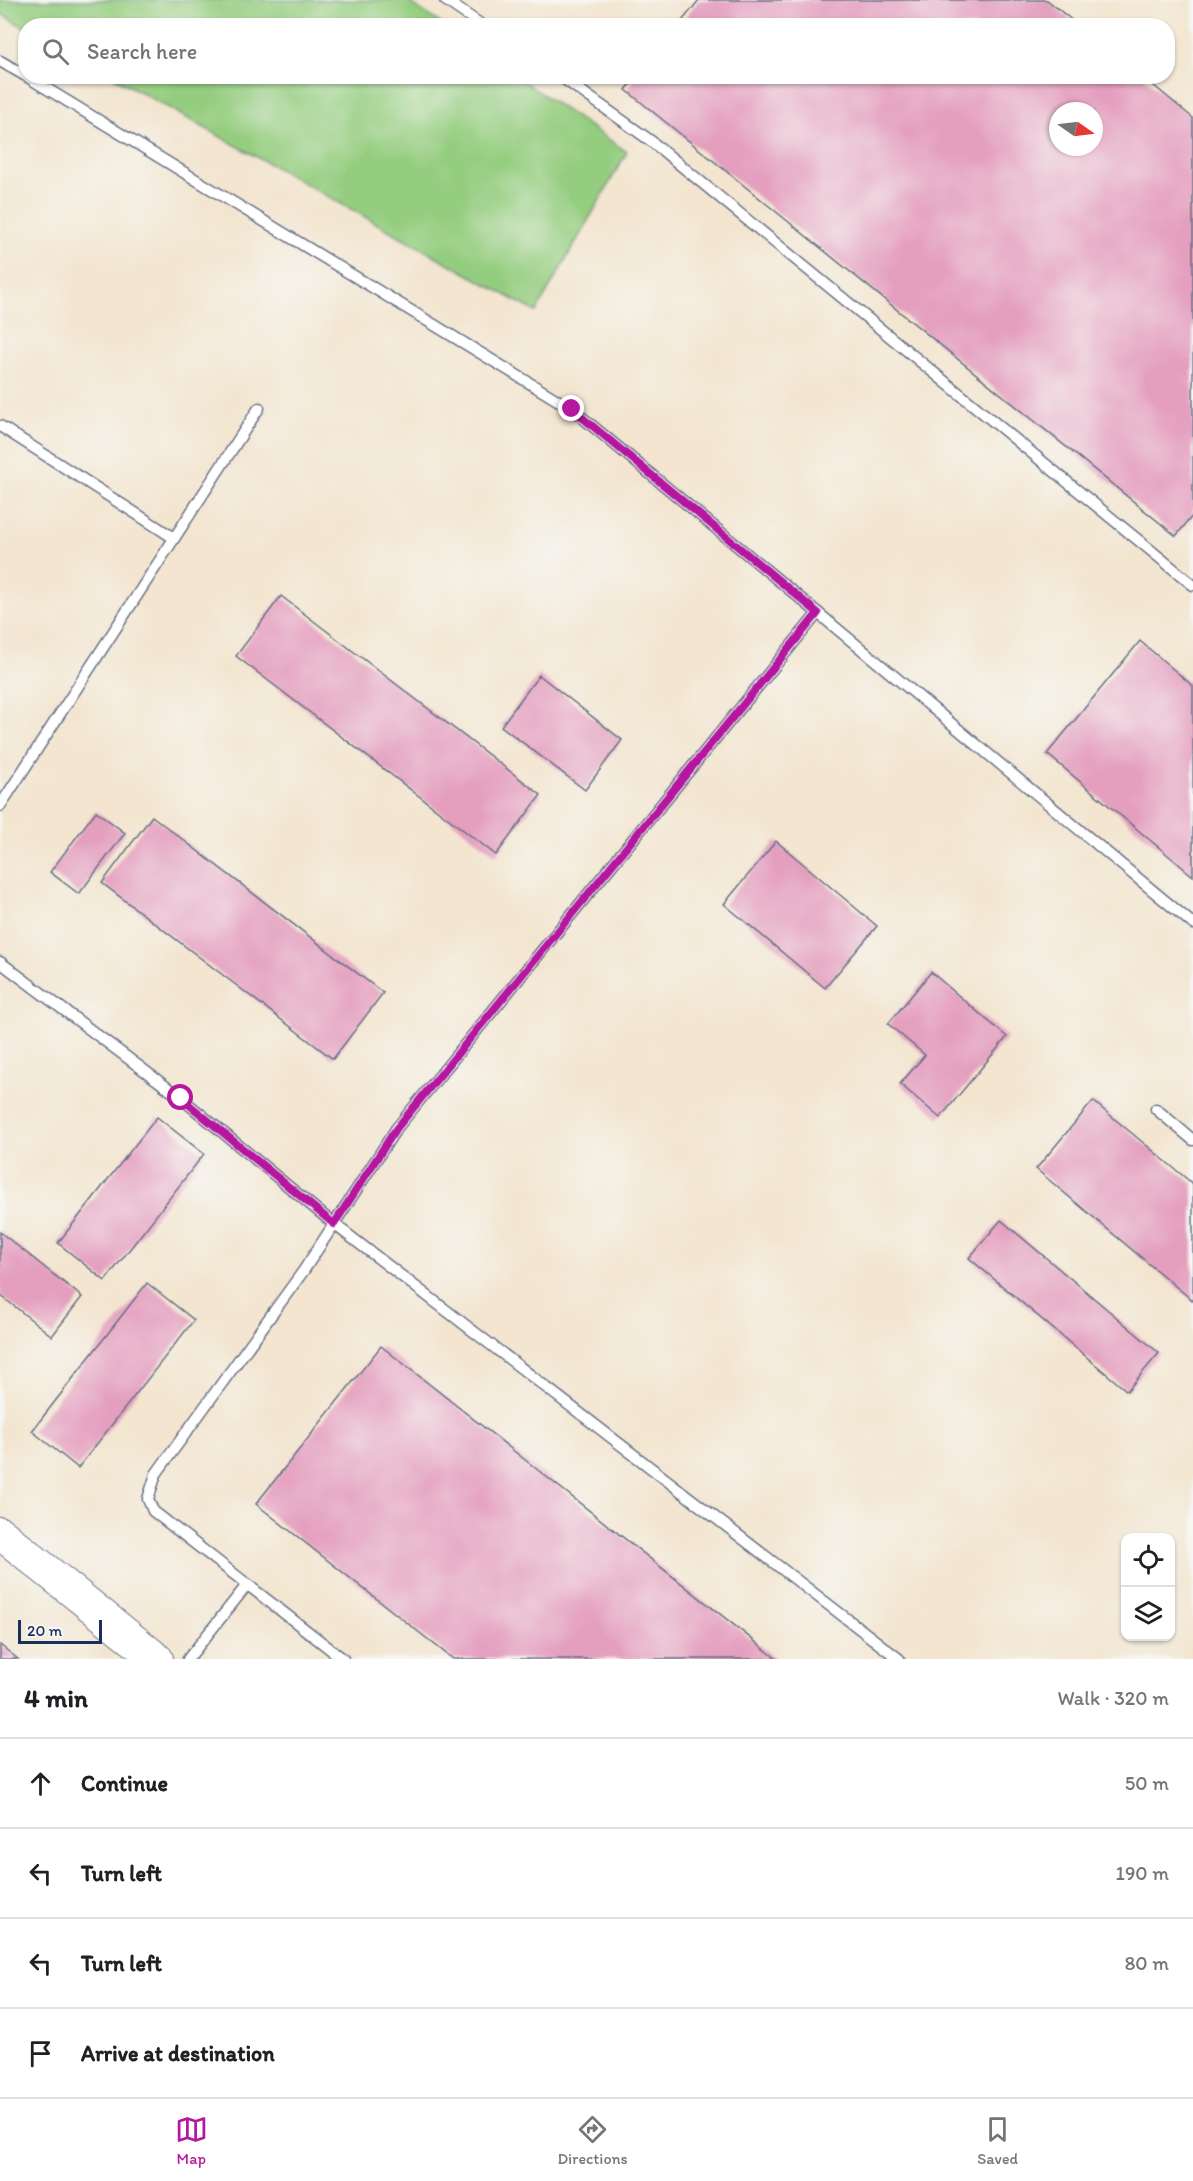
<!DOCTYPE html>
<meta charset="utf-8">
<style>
body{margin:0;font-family:Itim,sans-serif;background:#f6f6f6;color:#202124}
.controls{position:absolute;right:18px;bottom:18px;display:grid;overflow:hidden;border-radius:12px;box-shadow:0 2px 4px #0004}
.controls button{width:54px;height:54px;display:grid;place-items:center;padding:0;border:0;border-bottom:2px solid #e0e0e0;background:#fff;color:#202124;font:30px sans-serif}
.compass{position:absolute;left:1049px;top:102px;width:54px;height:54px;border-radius:50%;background:#fff;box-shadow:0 2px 4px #0004;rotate:104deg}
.scale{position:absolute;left:18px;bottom:15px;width:84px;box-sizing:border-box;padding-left:6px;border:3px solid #1b2f5e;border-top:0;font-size:16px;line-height:21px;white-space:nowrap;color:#1b2f5e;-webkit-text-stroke:4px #f6f6f2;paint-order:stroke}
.stop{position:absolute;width:18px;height:18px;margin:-14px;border:4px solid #b5179e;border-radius:50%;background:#fff}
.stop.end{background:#b5179e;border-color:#fff;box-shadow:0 2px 6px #0008}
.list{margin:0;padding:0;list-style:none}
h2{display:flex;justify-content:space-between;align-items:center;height:78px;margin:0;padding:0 24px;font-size:26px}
h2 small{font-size:20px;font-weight:400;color:#757577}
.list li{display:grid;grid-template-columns:39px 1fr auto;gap:18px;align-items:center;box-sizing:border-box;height:90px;padding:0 24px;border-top:2px solid #e0e0e0}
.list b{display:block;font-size:22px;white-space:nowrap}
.list em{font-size:20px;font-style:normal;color:#757577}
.icon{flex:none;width:33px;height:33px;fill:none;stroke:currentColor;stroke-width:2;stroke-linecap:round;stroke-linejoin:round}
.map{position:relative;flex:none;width:1193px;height:1659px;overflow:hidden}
.search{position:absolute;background:#fff;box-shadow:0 2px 4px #0004;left:18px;right:18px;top:18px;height:66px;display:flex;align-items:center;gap:15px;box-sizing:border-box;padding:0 21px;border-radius:24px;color:#757577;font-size:22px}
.sheet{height:438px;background:#fff}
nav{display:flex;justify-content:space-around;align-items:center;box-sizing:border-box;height:84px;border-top:2px solid #e0e0e0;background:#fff;font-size:16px;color:#757577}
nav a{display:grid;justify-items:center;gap:3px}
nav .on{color:#b5179e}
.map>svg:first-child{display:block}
</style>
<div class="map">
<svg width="1193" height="1659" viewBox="0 0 1193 1659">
<rect width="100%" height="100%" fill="#f6f6f2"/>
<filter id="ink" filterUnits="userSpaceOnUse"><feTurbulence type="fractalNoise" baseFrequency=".0167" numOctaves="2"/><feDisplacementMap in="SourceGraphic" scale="12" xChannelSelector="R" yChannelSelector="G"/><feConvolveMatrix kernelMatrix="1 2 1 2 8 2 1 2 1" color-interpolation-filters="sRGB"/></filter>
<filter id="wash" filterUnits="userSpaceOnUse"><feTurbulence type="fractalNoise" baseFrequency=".008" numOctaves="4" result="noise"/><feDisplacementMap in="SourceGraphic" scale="24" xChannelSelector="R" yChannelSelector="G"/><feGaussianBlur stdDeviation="1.35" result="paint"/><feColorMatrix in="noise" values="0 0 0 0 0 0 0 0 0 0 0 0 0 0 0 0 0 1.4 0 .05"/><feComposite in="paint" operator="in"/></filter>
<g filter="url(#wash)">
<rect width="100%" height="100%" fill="#f3e5cf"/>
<g fill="#95cd80" stroke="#587e6f" stroke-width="1.5">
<path d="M0 0H406L443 25 26 26 25 28 0 13Z"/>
<path d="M113 77H517L627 152 536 312Z"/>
</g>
<g id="blocks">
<g fill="#e49ebe" fill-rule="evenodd">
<path d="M699 0H1047L1079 26H678Z"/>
<path d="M637 76H1142L1193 118V515L1176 536 626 90ZM1058 111H1094V147H1058Z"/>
<path d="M281 596 541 795 496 855 236 656Z"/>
<path d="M1140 641 1193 686V876L1047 754Z"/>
<path d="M539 675 622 740 585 790 501 726Z"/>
<path d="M96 811 125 833 79 894 50 872Z"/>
<path d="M152 816 383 993 333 1059 102 883Z"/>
<path d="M776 841 877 926 825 988 724 904Z"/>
<path d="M931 972 1007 1037 940 1118 900 1084 925 1055 888 1024Z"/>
<path d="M1093 1101 1193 1184V1301L1036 1169Z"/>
<path d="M157 1117 204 1154 105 1281 58 1243Z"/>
<path d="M1001 1220 1159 1353 1127 1391 969 1258Z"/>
<path d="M0 1232 82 1297 52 1336 0 1295Z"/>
<path d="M147 1283 194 1320 78 1468 32 1431Z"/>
<path d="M381 1346 777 1659H453L256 1504Z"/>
<path d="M0 1645 18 1659H0Z"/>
</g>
</g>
</g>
<g filter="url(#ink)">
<use href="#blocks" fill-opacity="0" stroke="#676f86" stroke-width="1.5"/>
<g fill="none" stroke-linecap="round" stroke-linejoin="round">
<defs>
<g id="lane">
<path d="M445 0 483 26"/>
<path d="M0 61 26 76"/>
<path d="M26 76 572 409 1193 924"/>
<path d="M560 76 651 141 1193 585"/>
<path d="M0 426 174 538"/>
<path d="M0 806 259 408"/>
<path d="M0 962 181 1098 334 1224 899 1659"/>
<path d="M1156 1109 1193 1140"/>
<path d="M188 1659 247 1585"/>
<path d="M343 1659 153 1511 148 1499 156 1474 304 1270 396 1129 818 613"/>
</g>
<path id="secondary" d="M0 1533 157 1659"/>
</defs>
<use href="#lane" stroke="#676f86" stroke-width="13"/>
<use href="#secondary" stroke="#676f86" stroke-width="34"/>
<use href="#lane" stroke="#fff" stroke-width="10"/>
<use href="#secondary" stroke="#fff" stroke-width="32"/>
</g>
</g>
<g fill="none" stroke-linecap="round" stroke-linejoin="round" filter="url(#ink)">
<path stroke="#b5179e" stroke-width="8" d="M181 1098 334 1224 396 1129 818 613 572 409"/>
</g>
</svg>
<div class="controls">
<button><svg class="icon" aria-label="locate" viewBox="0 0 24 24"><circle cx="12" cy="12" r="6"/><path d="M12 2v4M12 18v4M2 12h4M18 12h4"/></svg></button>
<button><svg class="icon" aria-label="layers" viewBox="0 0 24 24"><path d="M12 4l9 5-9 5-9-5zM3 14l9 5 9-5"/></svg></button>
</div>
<svg class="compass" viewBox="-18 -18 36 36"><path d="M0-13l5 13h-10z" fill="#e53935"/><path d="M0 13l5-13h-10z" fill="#757577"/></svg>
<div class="scale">20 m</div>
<div class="stop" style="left:181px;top:1098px"></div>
<div class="stop end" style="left:572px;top:409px"></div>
<div class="search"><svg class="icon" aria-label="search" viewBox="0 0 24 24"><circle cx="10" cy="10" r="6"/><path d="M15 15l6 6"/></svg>Search here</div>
</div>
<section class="sheet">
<h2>4 min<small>Walk · 320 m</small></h2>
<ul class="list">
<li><svg class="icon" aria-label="ahead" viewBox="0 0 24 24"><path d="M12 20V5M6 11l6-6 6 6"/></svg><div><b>Continue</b></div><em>50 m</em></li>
<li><svg class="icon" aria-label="left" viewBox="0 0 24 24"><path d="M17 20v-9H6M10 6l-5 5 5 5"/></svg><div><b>Turn left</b></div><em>190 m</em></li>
<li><svg class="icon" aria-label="left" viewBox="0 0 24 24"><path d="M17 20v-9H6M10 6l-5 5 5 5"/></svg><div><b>Turn left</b></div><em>80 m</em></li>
<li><svg class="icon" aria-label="arrive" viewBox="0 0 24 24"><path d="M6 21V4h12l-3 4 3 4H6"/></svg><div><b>Arrive at destination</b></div></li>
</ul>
</section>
<nav>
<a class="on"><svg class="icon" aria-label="map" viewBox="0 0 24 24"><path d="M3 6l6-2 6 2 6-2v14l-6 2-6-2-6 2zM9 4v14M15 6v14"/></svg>Map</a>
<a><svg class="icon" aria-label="directions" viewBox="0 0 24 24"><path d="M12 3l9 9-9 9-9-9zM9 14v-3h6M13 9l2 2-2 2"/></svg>Directions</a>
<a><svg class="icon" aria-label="saved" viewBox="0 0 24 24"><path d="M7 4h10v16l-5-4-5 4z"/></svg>Saved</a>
</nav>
